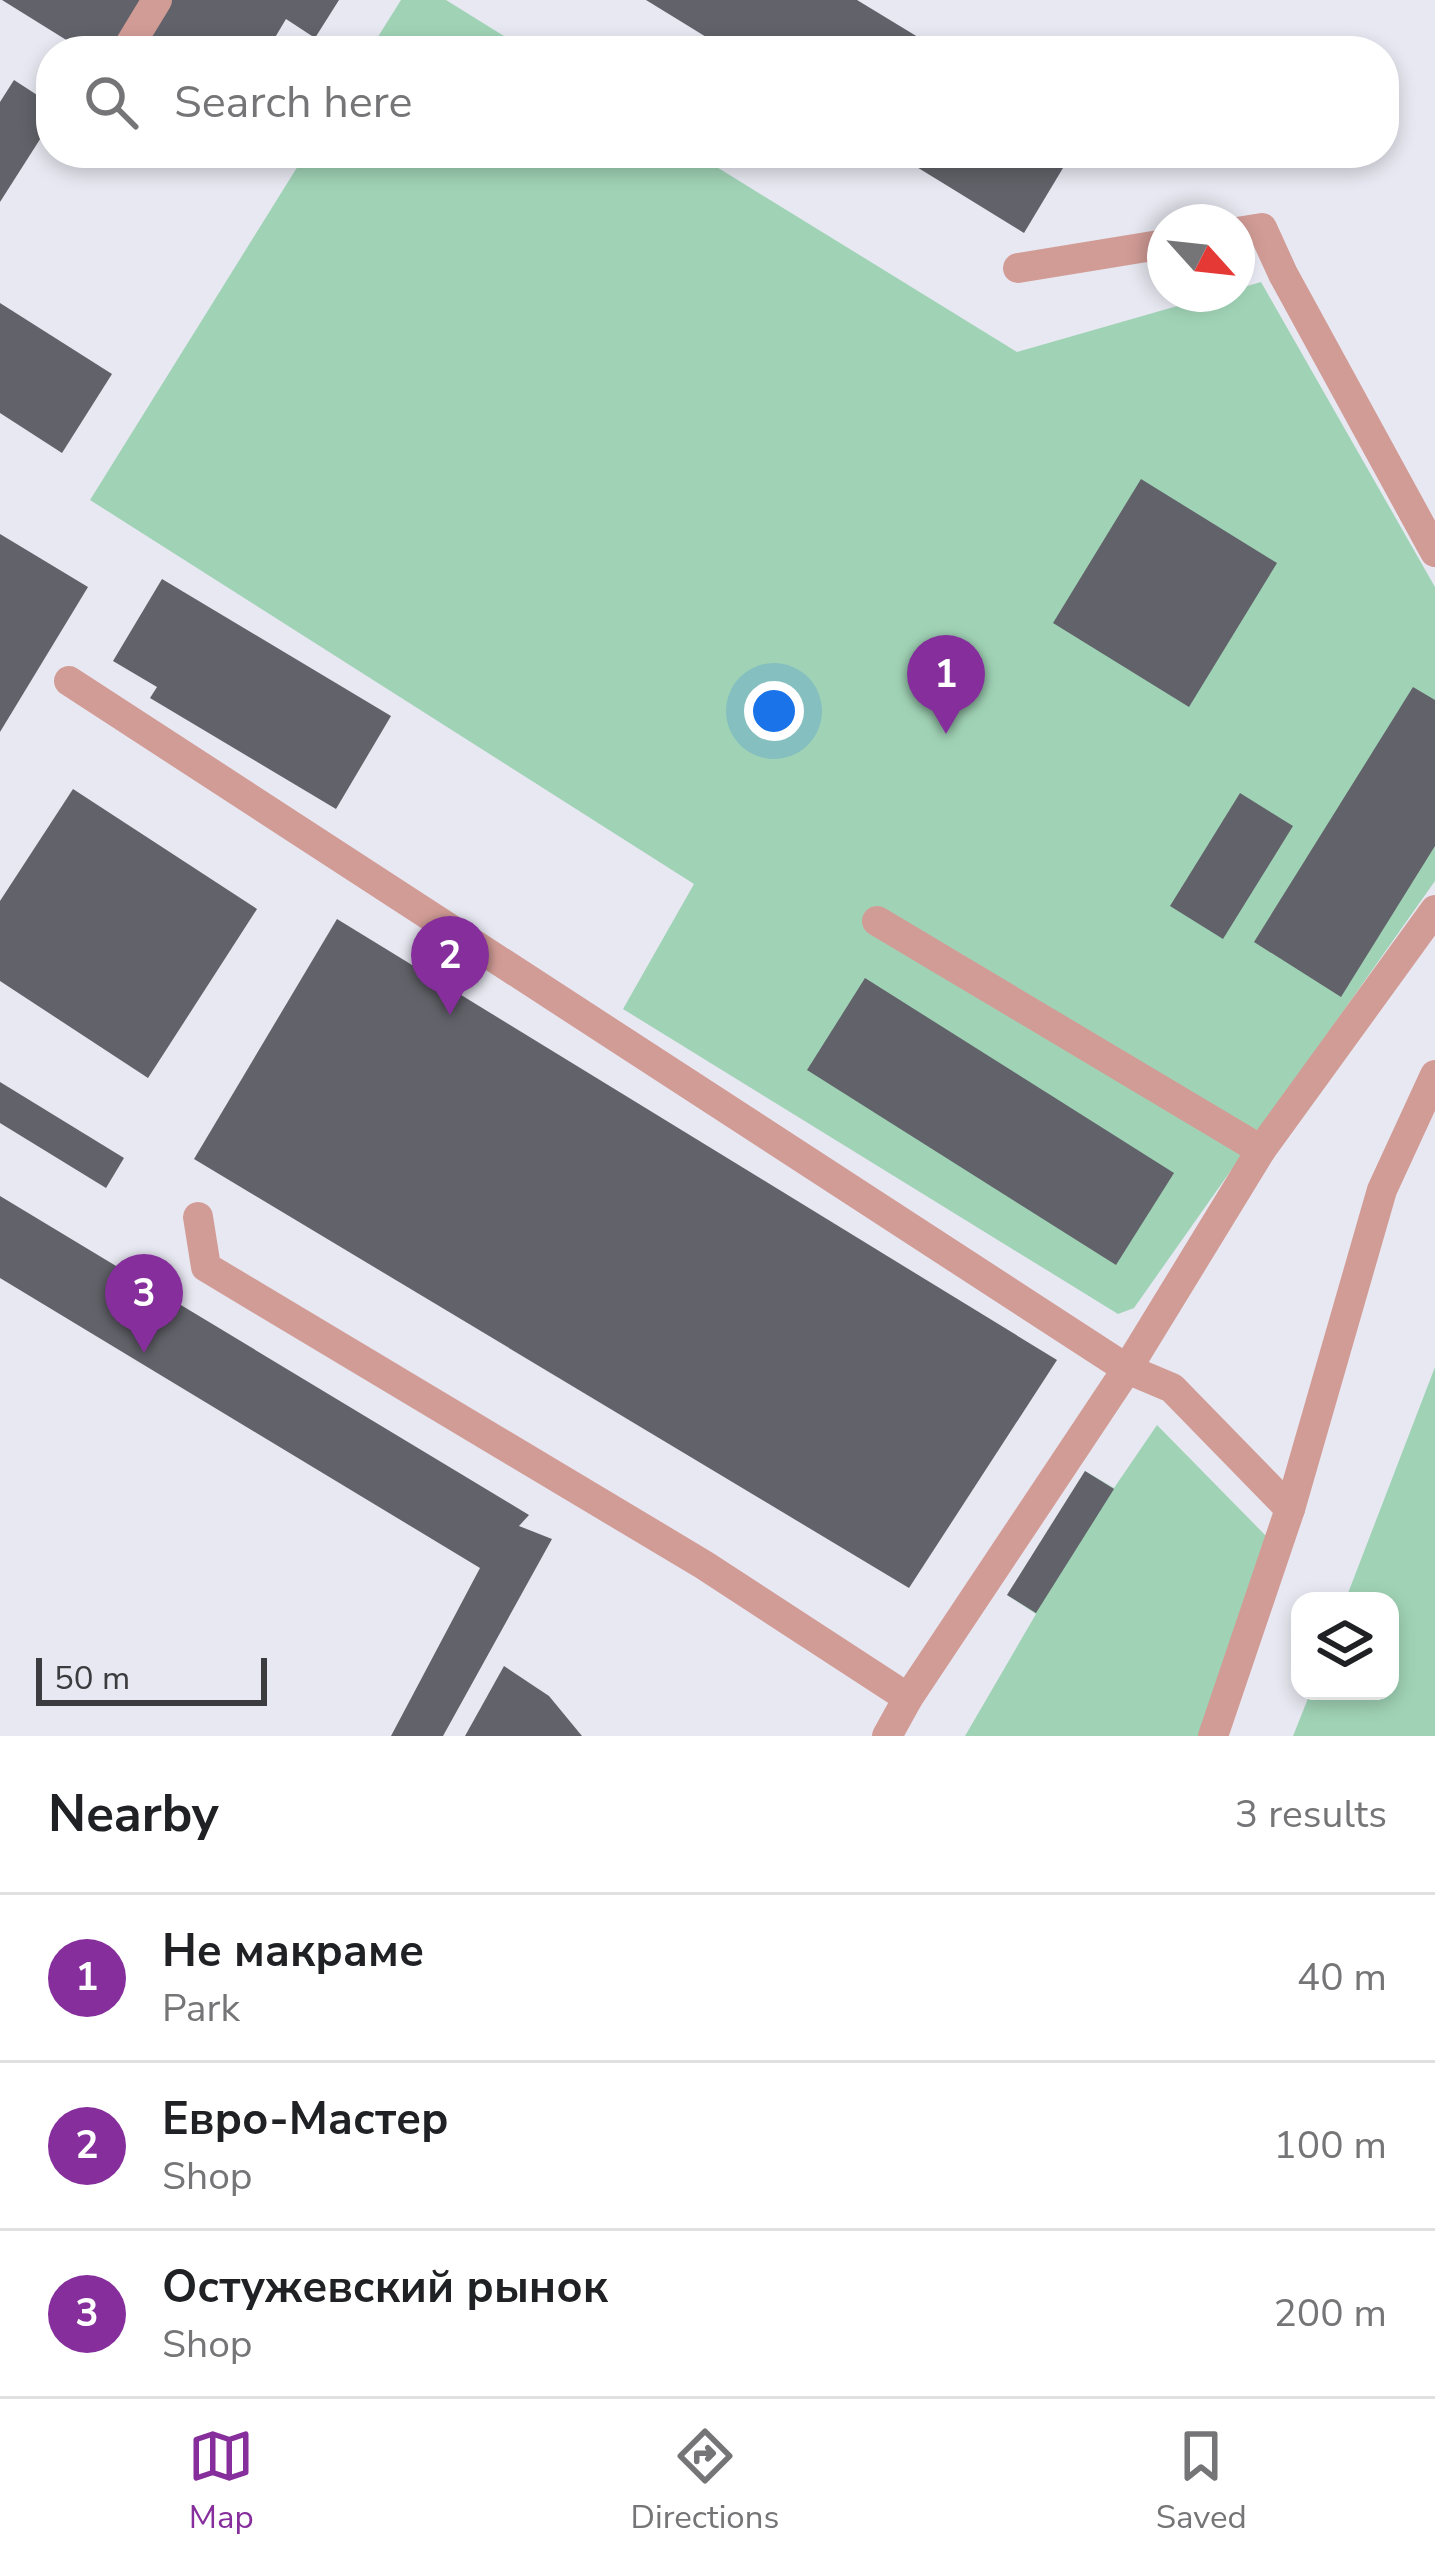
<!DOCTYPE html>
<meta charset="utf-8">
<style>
body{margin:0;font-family:"Nunito Sans",sans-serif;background:#f2f2f2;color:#202124}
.controls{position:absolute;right:36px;bottom:36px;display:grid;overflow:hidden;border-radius:24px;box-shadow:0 6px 18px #0003}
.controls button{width:108px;height:108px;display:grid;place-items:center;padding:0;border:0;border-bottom:3px solid #e0e0e0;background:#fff;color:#202124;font:60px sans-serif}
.compass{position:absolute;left:1147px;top:204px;width:108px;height:108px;border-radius:50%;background:#fff;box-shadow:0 6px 18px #0003;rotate:117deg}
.scale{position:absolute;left:36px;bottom:30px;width:231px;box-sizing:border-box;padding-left:12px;border:6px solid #3c3c40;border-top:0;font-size:33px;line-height:42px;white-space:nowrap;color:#3c3c40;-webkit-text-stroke:9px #e8e8f2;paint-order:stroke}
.you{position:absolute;left:774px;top:711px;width:42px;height:42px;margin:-30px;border:9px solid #fff;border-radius:50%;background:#1a73e8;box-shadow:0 0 0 18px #1a73e833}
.badge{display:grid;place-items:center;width:78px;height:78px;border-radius:50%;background:#852e9c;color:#fff;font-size:39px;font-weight:700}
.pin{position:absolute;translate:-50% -99px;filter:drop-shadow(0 3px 6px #0008)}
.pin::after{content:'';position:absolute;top:63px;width:42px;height:36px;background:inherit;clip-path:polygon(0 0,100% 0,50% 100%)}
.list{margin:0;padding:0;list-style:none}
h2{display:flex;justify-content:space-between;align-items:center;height:156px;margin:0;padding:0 48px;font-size:51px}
h2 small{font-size:39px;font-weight:400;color:#757577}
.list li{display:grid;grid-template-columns:78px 1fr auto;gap:36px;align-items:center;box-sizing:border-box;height:168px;padding:0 48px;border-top:3px solid #e0e0e0}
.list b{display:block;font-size:45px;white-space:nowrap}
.list p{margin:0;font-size:39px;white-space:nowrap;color:#757577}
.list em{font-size:39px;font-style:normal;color:#757577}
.icon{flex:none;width:66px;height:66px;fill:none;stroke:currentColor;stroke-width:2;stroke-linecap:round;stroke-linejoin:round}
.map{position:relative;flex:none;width:1435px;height:1736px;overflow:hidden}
.search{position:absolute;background:#fff;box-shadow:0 6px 18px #0003;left:36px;right:36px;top:36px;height:132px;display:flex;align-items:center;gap:30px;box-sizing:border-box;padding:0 42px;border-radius:48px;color:#757577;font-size:45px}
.sheet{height:660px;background:#fff}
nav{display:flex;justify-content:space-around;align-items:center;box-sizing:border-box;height:168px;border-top:3px solid #e0e0e0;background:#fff;font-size:33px;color:#757577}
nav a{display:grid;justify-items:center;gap:6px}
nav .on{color:#852e9c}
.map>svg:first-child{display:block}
</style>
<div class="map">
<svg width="1435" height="1736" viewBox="0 0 1435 1736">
<rect width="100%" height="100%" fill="#e8e8f2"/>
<g fill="#a0d3b6">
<path d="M401 0H446L528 51H369Z"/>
<path d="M306 153H694L1017 352 1219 294H1237V289L1261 282 1435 587V881L1134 1308 1118 1314 623 1009 694 884 90 500Z"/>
<path d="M1435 1367V1736H1293L1311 1691H1390V1601H1345Z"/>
<path d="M1157 1425 1269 1539 1204 1736H965L1036 1614 1007 1595 1085 1471 1114 1488Z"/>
</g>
<g fill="#62626a">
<path d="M2 0H339L315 38 286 19 267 51H84Z"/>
<path d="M646 0H857L941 51H729Z"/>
<path d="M14 80 51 104V122L0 202V102Z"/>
<path d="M894 153H1072L1024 233Z"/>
<path d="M0 303 112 374 62 453 0 413Z"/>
<path d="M1141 479 1277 563 1189 707 1053 623Z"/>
<path d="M0 534 88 587 0 732Z"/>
<path d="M162 579 391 716 336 809 150 698 157 687 113 661Z"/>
<path d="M1413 687 1435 700V846L1341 997 1254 942Z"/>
<path d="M73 789 257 909 148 1078 0 981V901Z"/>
<path d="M1240 793 1293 826 1223 939 1170 906Z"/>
<path d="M337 919 1057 1360 909 1588 194 1159Z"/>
<path d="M865 978 1174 1173 1116 1265 807 1070Z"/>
<path d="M0 1082 124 1158 106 1188 0 1123Z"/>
<path d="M0 1196 529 1515 519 1526 552 1539 443 1736H391L480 1568 0 1278Z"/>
<path d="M1085 1471 1114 1489 1036 1613 1007 1595Z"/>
<path d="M504 1666 549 1696 582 1736H465Z"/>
</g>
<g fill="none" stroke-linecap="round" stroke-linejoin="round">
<g stroke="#d29c96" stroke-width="30">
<path d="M126 51 157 0"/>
<path d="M1237 232 1262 228 1283 274 1435 552"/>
<path d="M1018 268 1165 244"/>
<path d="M69 681 1127 1369 1172 1388 1290 1509"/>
<path d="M877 921 1261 1150"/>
<path d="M198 1217 206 1267 704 1565 908 1698"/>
<path d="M887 1736 908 1698 1127 1369 1261 1150 1435 910"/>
<path d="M1213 1736 1290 1509 1382 1190 1435 1075"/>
</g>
</g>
</svg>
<div class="controls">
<button><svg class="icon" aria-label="layers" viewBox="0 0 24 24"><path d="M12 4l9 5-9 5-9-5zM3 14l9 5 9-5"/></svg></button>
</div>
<svg class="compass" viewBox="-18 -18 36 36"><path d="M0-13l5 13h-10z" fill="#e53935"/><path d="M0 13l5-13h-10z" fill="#757577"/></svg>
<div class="scale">50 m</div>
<div class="you"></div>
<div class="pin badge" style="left:946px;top:734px">1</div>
<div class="pin badge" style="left:450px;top:1015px">2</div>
<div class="pin badge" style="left:144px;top:1353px">3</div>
<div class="search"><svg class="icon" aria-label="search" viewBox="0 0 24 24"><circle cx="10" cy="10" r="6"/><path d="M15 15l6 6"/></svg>Search here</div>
</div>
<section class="sheet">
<h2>Nearby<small>3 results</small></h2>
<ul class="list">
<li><span class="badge">1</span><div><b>Не макраме</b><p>Park</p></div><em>40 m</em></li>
<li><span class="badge">2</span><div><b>Евро-Мастер</b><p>Shop</p></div><em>100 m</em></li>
<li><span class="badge">3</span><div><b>Остужевский рынок</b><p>Shop</p></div><em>200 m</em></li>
</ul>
</section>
<nav>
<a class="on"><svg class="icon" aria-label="map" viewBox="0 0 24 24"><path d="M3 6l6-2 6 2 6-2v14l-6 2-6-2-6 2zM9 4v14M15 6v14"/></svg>Map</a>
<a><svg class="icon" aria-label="directions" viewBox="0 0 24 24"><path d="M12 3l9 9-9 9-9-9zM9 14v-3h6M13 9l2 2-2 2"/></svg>Directions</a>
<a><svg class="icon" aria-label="saved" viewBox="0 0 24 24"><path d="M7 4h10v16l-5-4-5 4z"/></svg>Saved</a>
</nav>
